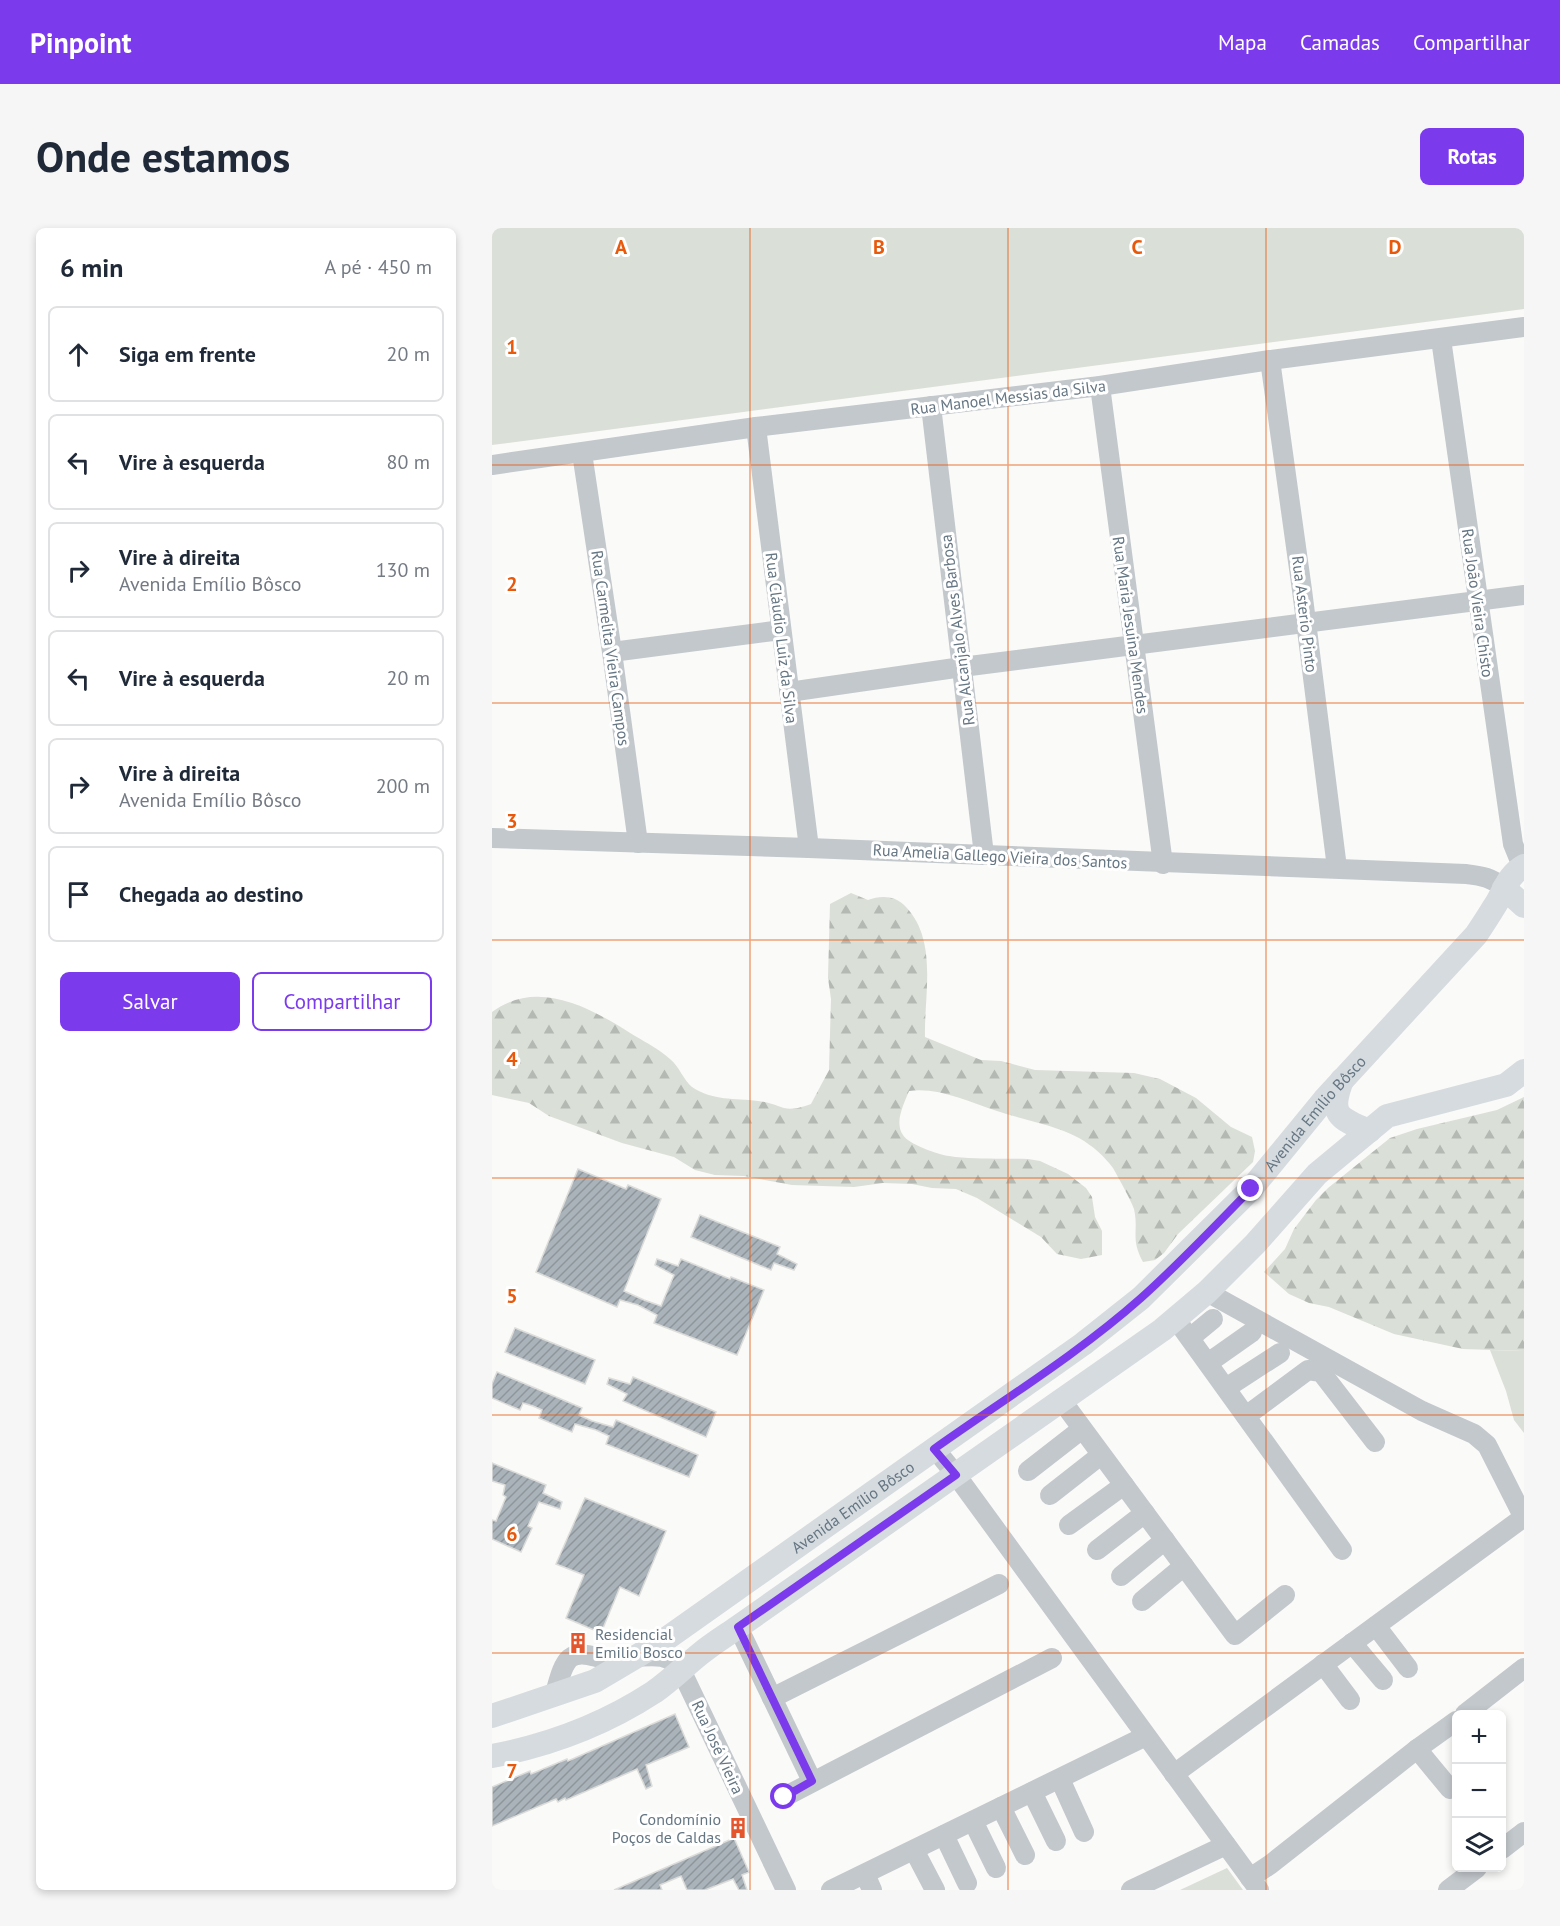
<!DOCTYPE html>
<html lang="pt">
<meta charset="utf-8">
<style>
body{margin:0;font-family:"PT Sans",sans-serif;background:#f6f6f7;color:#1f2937}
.controls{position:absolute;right:18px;bottom:18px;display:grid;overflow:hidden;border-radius:9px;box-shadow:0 3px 9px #0003}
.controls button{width:54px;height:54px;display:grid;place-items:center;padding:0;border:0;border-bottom:2px solid #e0e1e3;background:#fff;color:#1f2937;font:30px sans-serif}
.stop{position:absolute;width:18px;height:18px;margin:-14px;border:4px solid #7c3aed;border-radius:50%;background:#fff}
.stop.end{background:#7c3aed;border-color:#fff;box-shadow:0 2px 6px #0008}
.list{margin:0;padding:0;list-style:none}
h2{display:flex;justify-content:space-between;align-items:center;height:78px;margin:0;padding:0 24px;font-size:26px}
h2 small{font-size:20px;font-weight:400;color:#747a83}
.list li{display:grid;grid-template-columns:39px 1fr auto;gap:18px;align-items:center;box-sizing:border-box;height:96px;margin:0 12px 12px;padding:0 12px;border:2px solid #e0e1e3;border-radius:9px}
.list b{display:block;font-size:22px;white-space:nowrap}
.list p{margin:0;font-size:20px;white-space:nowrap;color:#747a83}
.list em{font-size:20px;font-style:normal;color:#747a83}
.actions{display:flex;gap:12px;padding:18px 24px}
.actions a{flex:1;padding:14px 0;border:2px solid #7c3aed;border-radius:9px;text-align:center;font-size:21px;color:#7c3aed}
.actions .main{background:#7c3aed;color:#fff}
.icon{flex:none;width:33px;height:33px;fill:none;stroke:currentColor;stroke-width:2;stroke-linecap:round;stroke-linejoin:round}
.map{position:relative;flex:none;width:1032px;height:1662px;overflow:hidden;border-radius:9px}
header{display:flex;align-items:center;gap:36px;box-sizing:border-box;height:84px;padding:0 30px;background:#7c3aed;color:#fff}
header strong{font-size:28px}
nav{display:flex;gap:33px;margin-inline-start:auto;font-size:21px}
.intro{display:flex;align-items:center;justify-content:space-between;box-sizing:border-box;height:144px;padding:0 36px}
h1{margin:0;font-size:42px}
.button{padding:15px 27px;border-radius:9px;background:#7c3aed;color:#fff;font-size:21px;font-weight:700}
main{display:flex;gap:36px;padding:0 36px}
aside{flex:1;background:#fff;border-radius:9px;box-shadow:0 3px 9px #0003}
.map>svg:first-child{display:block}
</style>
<header>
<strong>Pinpoint</strong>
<nav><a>Mapa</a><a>Camadas</a><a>Compartilhar</a></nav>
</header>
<div class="intro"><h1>Onde estamos</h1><a class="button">Rotas</a></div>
<main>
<aside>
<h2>6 min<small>A pé · 450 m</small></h2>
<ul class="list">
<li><svg class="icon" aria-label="ahead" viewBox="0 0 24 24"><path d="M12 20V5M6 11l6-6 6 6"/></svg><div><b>Siga em frente</b></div><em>20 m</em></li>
<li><svg class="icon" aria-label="left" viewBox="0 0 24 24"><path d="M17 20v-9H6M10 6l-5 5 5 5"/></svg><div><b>Vire à esquerda</b></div><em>80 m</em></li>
<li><svg class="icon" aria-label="right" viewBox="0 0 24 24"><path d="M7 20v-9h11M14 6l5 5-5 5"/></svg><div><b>Vire à direita</b><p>Avenida Emílio Bôsco</p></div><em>130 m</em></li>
<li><svg class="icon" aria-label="left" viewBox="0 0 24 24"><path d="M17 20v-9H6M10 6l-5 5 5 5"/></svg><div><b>Vire à esquerda</b></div><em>20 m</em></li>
<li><svg class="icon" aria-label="right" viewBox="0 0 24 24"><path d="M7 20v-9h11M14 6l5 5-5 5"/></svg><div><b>Vire à direita</b><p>Avenida Emílio Bôsco</p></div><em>200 m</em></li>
<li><svg class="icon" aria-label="arrive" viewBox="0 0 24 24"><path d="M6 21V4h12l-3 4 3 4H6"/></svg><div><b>Chegada ao destino</b></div></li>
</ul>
<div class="actions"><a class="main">Salvar</a><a>Compartilhar</a></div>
</aside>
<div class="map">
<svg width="1032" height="1662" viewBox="0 0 1032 1662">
<defs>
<pattern id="forest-firs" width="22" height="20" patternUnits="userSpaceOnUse" patternTransform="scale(1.5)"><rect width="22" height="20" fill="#dadfd7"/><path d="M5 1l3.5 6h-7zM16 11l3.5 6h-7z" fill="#b4b9b4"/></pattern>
<pattern id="building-hatch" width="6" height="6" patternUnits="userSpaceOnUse" patternTransform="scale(1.5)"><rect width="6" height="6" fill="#aab3b9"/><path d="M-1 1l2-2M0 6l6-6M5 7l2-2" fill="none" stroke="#8e969c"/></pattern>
</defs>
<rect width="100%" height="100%" fill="#fafaf8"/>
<g fill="#dadfd7">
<path d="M0 0H1032V81L0 217Z"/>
<path d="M998 1122 1032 1123V1205L1022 1192 1014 1163Z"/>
<path d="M735 1640 751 1662H688Z"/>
</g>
<g fill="url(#forest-firs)">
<path d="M359 665 376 672C390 667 404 668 414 679 446 713 432 766 433 809L489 832 509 833 543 842 642 845 668 851 704 870 739 899 760 909 763 923 761 934 686 1006 672 1025 663 1032 651 1034C638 1010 647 1003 642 981 640 974 625 947 621 940 612 928 601 918 587 910 563 897 531 892 505 883 476 874 447 859 417 863 412 876 402 894 411 907 416 916 447 927 457 928 482 932 511 930 536 931L548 933 576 946 594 960 600 969 603 989 610 1003V1027L589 1031 565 1026 549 1009 485 970 464 961 440 960 420 956 391 955 362 959 300 957 252 948 223 947 203 942 182 929 130 915 57 888 37 875 0 867V784C47 749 102 782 143 808 155 815 167 821 178 831 187 838 192 853 200 859 221 873 242 870 266 873 292 876 289 887 319 876L337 842 339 771 336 750 338 676Z"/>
<path d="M1032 869V1123L971 1121 902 1106 837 1079 817 1075 797 1066 772 1044 793 1021 802 1001 824 972 836 960 898 910 925 901 1005 882Z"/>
</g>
<g fill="url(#building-hatch)" stroke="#dcdcda" stroke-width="1.5">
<path d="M86 941 134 961 136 957 169 971 132 1063 152 1072 169 1078 182 1047 163 1037 165 1031 186 1038 189 1031 238 1051 239 1049 272 1062 245 1127 162 1095 165 1087 146 1077 128 1072 125 1079 44 1044Z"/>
<path d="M208 987 288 1019 285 1026 305 1036 302 1042 282 1035 279 1042 199 1009Z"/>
<path d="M23 1100 103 1132 93 1156 13 1124Z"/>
<path d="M5 1144 90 1180 87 1187 100 1193 121 1199 124 1192 206 1227 197 1249 114 1216 117 1208 104 1202 83 1196 80 1204 47 1190 50 1182 41 1178 31 1175 28 1182 0 1170V1156Z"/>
<path d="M141 1149 224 1184 214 1209 131 1173 135 1166 115 1156 117 1150 138 1156Z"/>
<path d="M0 1235 54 1257 51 1265 70 1274 68 1281 47 1274 36 1298 40 1300 29 1324 0 1311V1292L4 1293 14 1269 11 1267 13 1257 0 1253Z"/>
<path d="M93 1270 174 1303 147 1368 128 1359 109 1405 74 1390 92 1347 64 1336Z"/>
<path d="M183 1486 197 1519 154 1537 160 1558 154 1561 145 1541 74 1572 73 1570 66 1574 64 1571 0 1598V1559L38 1543 39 1546 75 1531 76 1533Z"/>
<path d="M242 1610 257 1644 250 1647 255 1662H247L241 1651 213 1662H195L189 1648 168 1657 170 1662H122Z"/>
</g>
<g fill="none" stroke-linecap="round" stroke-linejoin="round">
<g stroke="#c3c8cc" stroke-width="20">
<path d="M949 111 1021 616 1030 638"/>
<path d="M778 132 810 362 845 640"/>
<path d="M608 158 671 636"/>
<path d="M439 178 492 627"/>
<path d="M264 199 317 620"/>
<path d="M90 225 120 424 146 615"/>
<path d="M0 237 264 199 608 158 778 132 1032 99"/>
<path d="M120 424 289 402"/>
<path d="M297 464 470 439 1032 367"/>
<path d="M0 610 317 620 974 646C990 648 999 649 1012 660"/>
<path d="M715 1064 930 1183 982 1206 995 1217 1032 1290"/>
<path d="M683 1090 850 1322"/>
<path d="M698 1110 721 1091"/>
<path d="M716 1135 760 1104"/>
<path d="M734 1160 788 1125"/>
<path d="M570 1173 743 1407 793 1367"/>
<path d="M754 1188 816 1142 829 1144 883 1214"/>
<path d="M443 1221 464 1247 767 1662"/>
<path d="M536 1243 590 1201"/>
<path d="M558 1267 609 1227"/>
<path d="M577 1297 632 1257"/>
<path d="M605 1322 653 1285"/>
<path d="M629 1348 673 1312"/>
<path d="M650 1373 692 1338"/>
<path d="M884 1398 916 1440"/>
<path d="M246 1399 320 1553"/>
<path d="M860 1415 891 1452"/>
<path d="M831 1436 858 1472"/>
<path d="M62 1468C66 1457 69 1438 78 1430 89 1422 103 1430 114 1431 133 1432 152 1426 170 1429 179 1431 184 1435 189 1442L294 1662"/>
<path d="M280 1470 507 1356"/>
<path d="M973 1486 1032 1440"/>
<path d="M925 1521 958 1561"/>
<path d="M682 1546 1032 1289"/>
<path d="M568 1551 592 1604"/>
<path d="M540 1564 564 1613"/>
<path d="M292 1569 560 1430"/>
<path d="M509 1579 533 1627"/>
<path d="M481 1593 504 1640"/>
<path d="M452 1607 475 1655"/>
<path d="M1010 1621 1032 1604"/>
<path d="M422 1622 443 1662"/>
<path d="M373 1646 380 1662"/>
<path d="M758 1650 779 1636 925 1521 964 1493"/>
<path d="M339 1662 654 1508"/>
<path d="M639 1662 734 1617"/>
<path d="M956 1662 985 1640"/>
</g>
<g stroke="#d6dbdf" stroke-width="24">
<path d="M1012 660 1032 678"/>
<path d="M850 852C837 887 846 890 877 903"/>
<path id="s1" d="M0 1488 103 1453 174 1411 591 1116 649 1070 759 961 832 872 984 707C990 698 996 689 1002 679 1012 665 1015 647 1032 638"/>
<path d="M0 1528C58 1517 113 1496 162 1464 178 1453 193 1438 208 1426 220 1416 233 1408 246 1399L670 1102 715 1064 763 1016 825 946 895 888 1014 857 1032 843"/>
</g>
</g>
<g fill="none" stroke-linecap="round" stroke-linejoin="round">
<path stroke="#7c3aed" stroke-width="8" d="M292 1569 320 1553 246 1399 464 1247 442 1221C511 1172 586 1126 649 1070 687 1036 723 998 759 961"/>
</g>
<path fill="none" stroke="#e8590c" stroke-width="1.5" stroke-opacity="0.55" d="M258 0V1662M516 0V1662M774 0V1662M0 237H1032M0 475H1032M0 712H1032M0 950H1032M0 1187H1032M0 1425H1032"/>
<defs>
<symbol id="building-bare" viewBox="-9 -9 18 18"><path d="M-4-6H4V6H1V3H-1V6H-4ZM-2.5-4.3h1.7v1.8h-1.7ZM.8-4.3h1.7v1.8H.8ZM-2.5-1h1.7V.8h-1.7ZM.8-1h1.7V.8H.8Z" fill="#e4572e" stroke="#fff" stroke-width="2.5" paint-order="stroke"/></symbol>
</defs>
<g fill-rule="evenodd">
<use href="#building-bare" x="71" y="1400" width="30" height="30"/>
<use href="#building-bare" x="231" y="1585" width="30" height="30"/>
</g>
<g text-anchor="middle" stroke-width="6" stroke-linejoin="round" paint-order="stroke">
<g font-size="16" fill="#657683" stroke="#fff">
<text transform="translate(516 169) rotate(-7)" y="6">Rua Manoel Messias da Silva</text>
<text transform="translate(986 375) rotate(82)" y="6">Rua João Vieira Chisto</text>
<text transform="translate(813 386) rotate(83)" y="6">Rua Asterio Pinto</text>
<text transform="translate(639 397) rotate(82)" y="6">Rua Maria Jesuina Mendes</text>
<text transform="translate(465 402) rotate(-97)" y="6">Rua Alcanjalo Alves Barbosa</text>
<text transform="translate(290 410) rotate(83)" y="6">Rua Cláudio Luiz da Silva</text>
<text transform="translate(119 420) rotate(82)" y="6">Rua Carmelita Vieira Campos</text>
<text transform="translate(508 628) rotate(3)" y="6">Rua Amelia Gallego Vieira dos Santos</text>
<text dy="6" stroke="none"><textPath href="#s1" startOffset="1030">Avenida Emílio Bôsco</textPath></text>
<text dy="6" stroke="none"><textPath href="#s1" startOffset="420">Avenida Emílio Bôsco</textPath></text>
<text transform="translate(226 1519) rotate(65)" y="6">Rua José Vieira</text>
</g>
<g font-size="16" fill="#657683" stroke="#fff" text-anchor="start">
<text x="103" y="1412">Residencial<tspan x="103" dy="18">Emilio Bosco</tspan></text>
<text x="229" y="1597" text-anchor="end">Condomínio<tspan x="229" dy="18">Poços de Caldas</tspan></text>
</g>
</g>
<g font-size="20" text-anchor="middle" font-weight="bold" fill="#e8590c" stroke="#fff" stroke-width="6" stroke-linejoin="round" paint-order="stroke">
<text x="129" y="26">A</text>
<text x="387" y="26">B</text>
<text x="645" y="26">C</text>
<text x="903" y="26">D</text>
<text x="20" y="126">1</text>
<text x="20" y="363">2</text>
<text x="20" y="600">3</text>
<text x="20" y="838">4</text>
<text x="20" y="1075">5</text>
<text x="20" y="1313">6</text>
<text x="20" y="1550">7</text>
</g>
</svg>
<div class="controls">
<button>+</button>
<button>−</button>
<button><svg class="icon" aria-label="layers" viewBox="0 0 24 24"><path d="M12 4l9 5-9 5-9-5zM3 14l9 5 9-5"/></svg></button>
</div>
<div class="stop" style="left:292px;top:1569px"></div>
<div class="stop end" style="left:759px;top:961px"></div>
</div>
</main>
